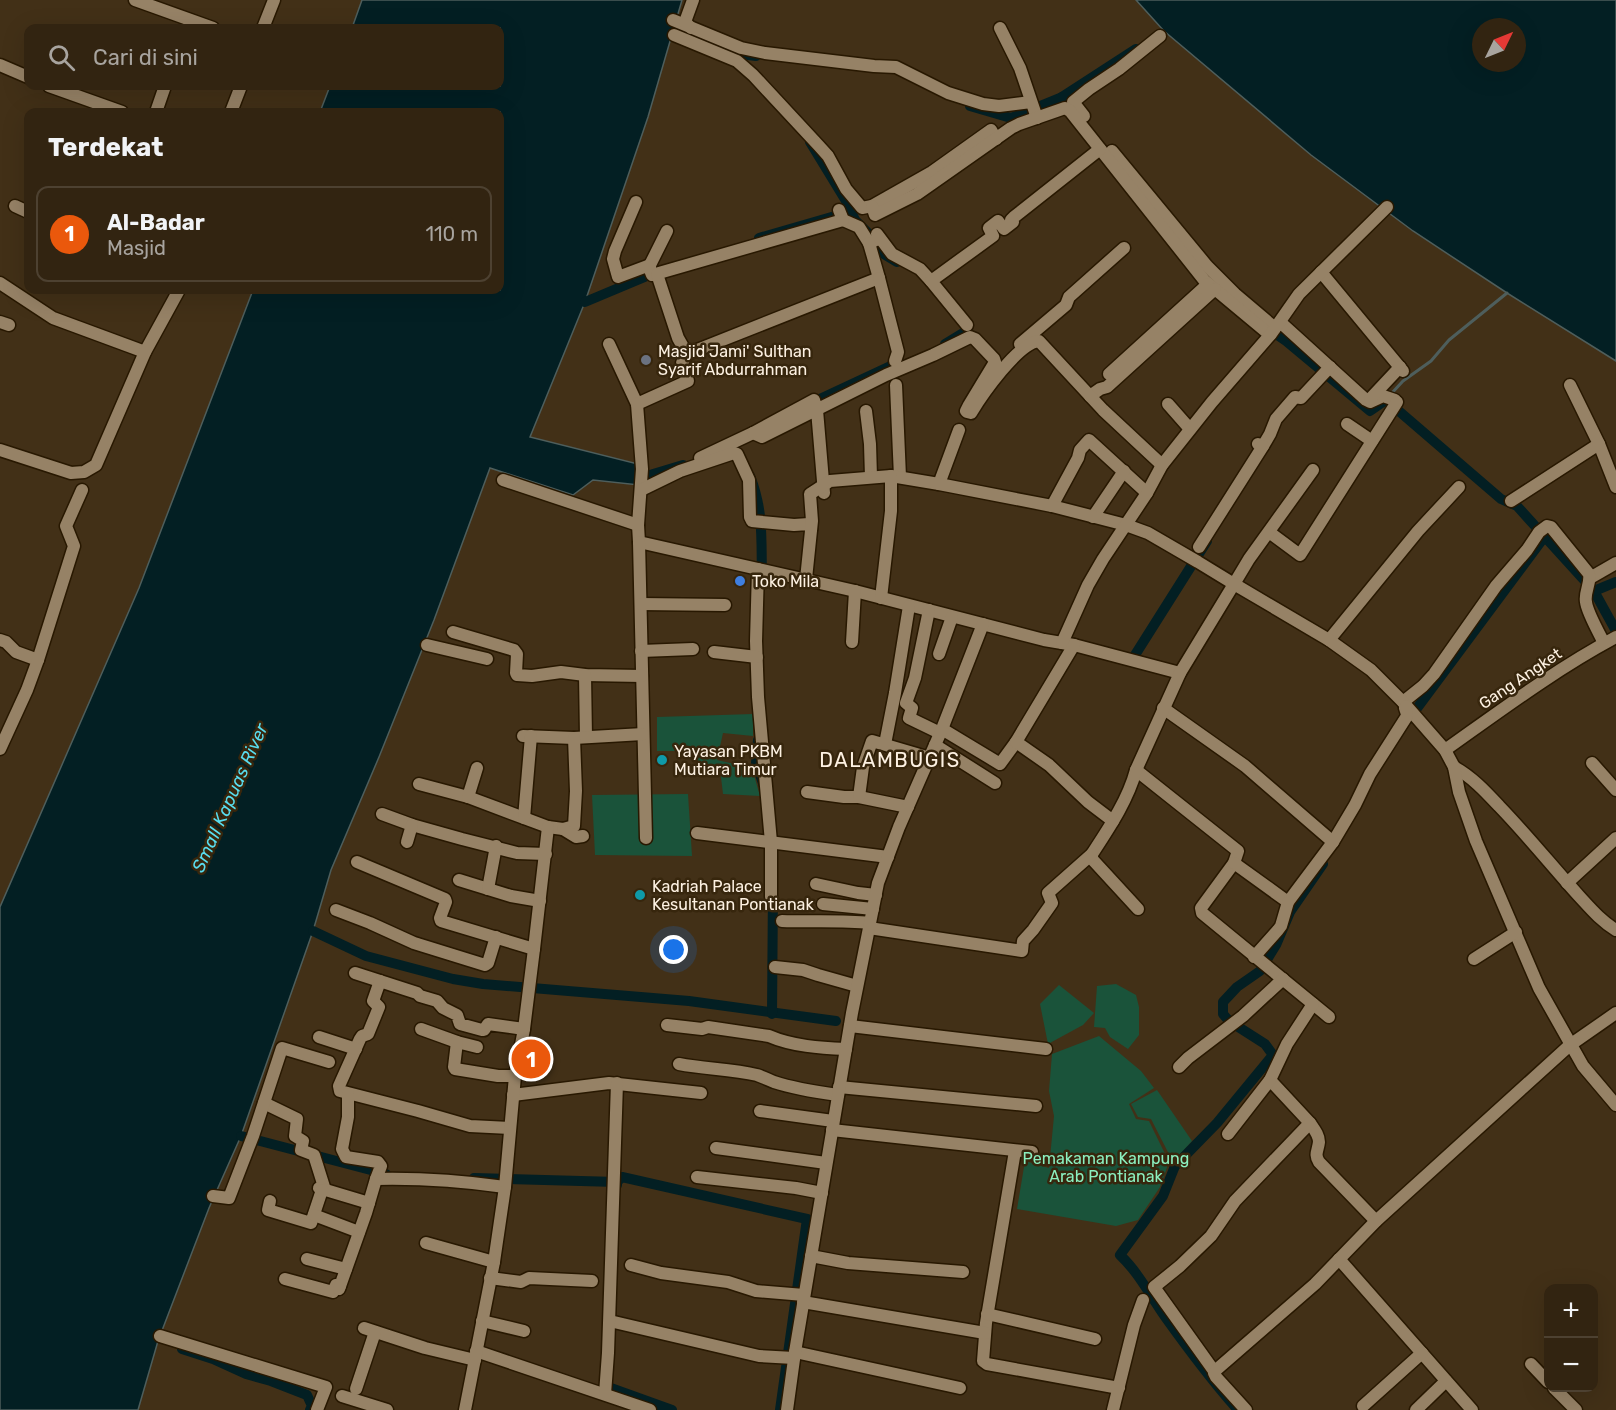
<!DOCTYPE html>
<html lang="id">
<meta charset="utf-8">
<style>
body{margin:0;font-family:Rubik,sans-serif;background:#3a2c1a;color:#f1f3f6}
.controls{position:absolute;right:18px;bottom:18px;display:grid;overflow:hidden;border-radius:12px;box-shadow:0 6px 24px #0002}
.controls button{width:54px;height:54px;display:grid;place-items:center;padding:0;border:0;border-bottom:2px solid #4d4131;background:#322411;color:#f1f3f6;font:30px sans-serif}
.compass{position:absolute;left:1472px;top:18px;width:54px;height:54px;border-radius:50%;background:#322411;box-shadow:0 6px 24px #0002;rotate:47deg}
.you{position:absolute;left:674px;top:950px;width:21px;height:21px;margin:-15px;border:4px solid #fff;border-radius:50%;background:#1a73e8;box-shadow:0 0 0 9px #1a73e833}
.badge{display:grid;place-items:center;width:39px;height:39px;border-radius:50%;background:#ea580c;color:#fff;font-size:20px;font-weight:700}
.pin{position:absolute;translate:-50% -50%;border:3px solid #fff;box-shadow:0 2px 6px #0006}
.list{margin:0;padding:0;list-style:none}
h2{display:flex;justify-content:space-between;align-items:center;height:78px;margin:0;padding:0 24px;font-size:26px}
h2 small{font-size:20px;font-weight:400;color:#a8a49f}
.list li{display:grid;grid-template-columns:39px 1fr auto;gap:18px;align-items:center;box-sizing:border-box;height:96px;margin:0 12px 12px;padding:0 12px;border:2px solid #4d4131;border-radius:12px}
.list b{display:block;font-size:22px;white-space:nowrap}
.list p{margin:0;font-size:20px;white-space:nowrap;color:#a8a49f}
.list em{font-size:20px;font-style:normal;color:#a8a49f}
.icon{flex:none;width:33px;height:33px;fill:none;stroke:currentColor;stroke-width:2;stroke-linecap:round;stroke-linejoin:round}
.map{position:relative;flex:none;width:1616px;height:1410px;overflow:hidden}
.search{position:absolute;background:#322411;box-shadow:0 6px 24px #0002;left:24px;top:24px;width:480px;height:66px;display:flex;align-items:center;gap:15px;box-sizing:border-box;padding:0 21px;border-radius:12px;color:#a8a49f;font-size:22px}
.panel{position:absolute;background:#322411;box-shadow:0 6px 24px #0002;left:24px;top:108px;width:480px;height:186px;border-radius:12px}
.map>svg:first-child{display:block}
</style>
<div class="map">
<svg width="1616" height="1410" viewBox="0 0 1616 1410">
<rect width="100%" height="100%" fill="#423017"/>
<g fill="#1a533a">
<path d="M753 714V736L723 733 717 760 752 768 760 796 723 794 720 769 691 758 687 751H657V717Z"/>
<path d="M688 794 692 856 595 855 592 795Z"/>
<path d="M1116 984 1136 995 1139 1007V1035L1128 1049 1110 1037 1105 1028 1094 1027 1097 986Z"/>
<path d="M1059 985 1094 1013 1083 1025 1048 1044 1040 1004Z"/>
<path d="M1099 1036 1141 1071 1154 1088 1129 1104 1136 1119 1149 1121 1169 1162 1160 1187 1138 1220 1116 1226 1017 1209 1025 1161 1049 1168 1054 1116 1049 1091 1052 1054Z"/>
<path d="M1157 1090 1192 1141 1173 1162 1151 1119 1138 1117 1131 1104Z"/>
</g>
<g fill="#031f23" stroke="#4e5e5c" stroke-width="1.5" fill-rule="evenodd">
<path d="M362 0H682L648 117 585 302 530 437 642 465 639 485 593 480 573 495 490 468 434 620 379 757 331 870 313 931 241 1136 209 1208 158 1341 138 1410H0V907L139 588 253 290H500V112H320L330 86H500V28H352Z"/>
<path d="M1136 0H1616V361L1507 293 1413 231 1311 155 1164 31ZM1481 27H1517V63H1481Z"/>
</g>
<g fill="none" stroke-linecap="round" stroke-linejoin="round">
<path stroke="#4e5e5c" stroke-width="3" d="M1391 394 1403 381 1431 361 1449 340 1507 293"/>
<g stroke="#031f23" stroke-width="10">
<path d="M732 53 756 56"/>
<path d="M1062 97 1074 112"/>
<path d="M970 106 1011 118 1062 97 1136 49"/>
<path d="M810 142 846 201 855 220 877 242V250L897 262"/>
<path d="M759 238 842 214"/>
<path d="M585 302 659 271"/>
<path d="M1266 327 1286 341 1370 411 1386 400 1501 499 1517 506 1594 591 1616 631"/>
<path d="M945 344 968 330"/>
<path d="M807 405 897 363 899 355"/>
<path d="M750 476C764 511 761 541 762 578"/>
<path d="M640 478 683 465"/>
<path d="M1594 591 1616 582"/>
<path d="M1135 655 1207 541"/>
<path d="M1409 719 1545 536"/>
<path d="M758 740 756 763 764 786"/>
<path d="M313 931 366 956 453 979 483 984 689 1001 836 1021"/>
<path d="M772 1014 773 888"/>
<path d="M241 1136 386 1174"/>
<path d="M474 1178 617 1182V1185"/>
<path d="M617 1182 622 1177 807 1219 780 1410"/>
<path d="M182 1349 213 1359 246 1374 271 1381 307 1395 312 1406 310 1410"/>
<path d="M608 1377V1387L672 1410"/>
<path d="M1238 1410C1212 1381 1189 1350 1166 1318 1151 1297 1139 1273 1120 1255L1163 1196 1175 1166 1217 1123 1273 1055 1265 1044 1229 1021 1223 1014V1002L1237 987 1260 971 1276 945 1290 912 1323 864"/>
</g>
<defs>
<g id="minor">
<path d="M135 0 213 28"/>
<path d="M673 20 741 48 765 53 874 66 896 67 948 93 983 104 999 106 1031 102"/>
<path d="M263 28 274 0"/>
<path d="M691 28 685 22 693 0"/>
<path d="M1000 28 1020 68 1037 118"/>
<path d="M674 35 737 61 753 75 819 146 828 156 846 189 862 208 872 206 932 172 991 130 996 139"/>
<path d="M0 65 28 77"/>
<path d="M49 86 122 112"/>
<path d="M156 112 165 86"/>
<path d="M231 112 241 86"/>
<path d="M1084 116 1073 102 1089 89 1119 69 1160 36"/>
<path d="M1112 151 1207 266 1235 294 1275 328"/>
<path d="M636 202 615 251 613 259 618 277 650 265"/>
<path d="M15 206 28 212"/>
<path d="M872 206 875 215 917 194 1011 128 1019 124 1065 108 1070 111 1204 280 1270 335"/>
<path d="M839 210 843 220 859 227 869 243 876 240"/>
<path d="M667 231 650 265V270L652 275 843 220"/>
<path d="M877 234 892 254 920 269 931 281"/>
<path d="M1321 272 1403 371"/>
<path d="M657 274 678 338 687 354 879 278 869 243"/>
<path d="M879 278 898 352 895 361"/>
<path d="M0 283 53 318 145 352"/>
<path d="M0 322 9 325"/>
<path d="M1280 322 1366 400 1370 402 1383 396 1395 400"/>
<path d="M967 325 931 281 993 236 989 228 998 221 1004 229 1013 222 1011 220 1014 217 1100 149"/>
<path d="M609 344 637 404 642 469 638 525 639 542 855 591 1044 640 1074 645 1180 673"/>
<path d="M1020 344 1066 305 1069 297 1124 248"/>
<path d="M1109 374 1208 284"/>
<path d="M896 385 900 477"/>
<path d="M1090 396 1100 389 1107 387 1215 289"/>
<path d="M1370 399 1400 367"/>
<path d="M637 404 688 381 682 363 687 354"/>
<path d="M1168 404 1190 429"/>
<path d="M866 411 870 444 871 477"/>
<path d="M1347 424 1372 441"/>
<path d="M1258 444 1263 446 1270 434 1276 419 1295 397 1301 398 1330 367"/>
<path d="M1599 444 1616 487"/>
<path d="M0 450 71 473 84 472 96 465 145 352 179 290"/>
<path d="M700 458 753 433"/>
<path d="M503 480 638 525"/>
<path d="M939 484 959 430"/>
<path d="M641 490 680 471 734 453 737 454 749 480 750 517 752 521 794 525 809 524 811 529"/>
<path d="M824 493 817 410 814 400 753 433 762 437 886 375 933 355 970 337 975 339 994 359 995 362 969 405 966 411 967 412 971 413C982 395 1018 343 1039 341L1103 410 1162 465"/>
<path d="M1511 501 1599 444 1570 385"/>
<path d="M1052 506 1078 458 1080 450 1089 440 1147 493"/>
<path d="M1093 517 1124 471"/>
<path d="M1269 532 1300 555 1397 402"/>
<path d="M639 542 646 838"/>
<path d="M1199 547 1263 446"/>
<path d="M758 569 756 641 758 697 771 842V897"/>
<path d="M1590 578 1616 563"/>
<path d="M806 579 812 521 810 494 830 481 891 476 939 484 1052 506 1126 525 1148 533 1198 562 1234 584 1249 559 1313 470"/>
<path d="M881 598 891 511V476"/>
<path d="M641 604 725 605"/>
<path d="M929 610 915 678 906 703 912 708 909 718 940 733"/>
<path d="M453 632 514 650 517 654 516 673 517 675 532 676 561 672 585 675 642 676"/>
<path d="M0 640 6 642 16 652 38 660"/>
<path d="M1329 640 1418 531 1459 487"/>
<path d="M852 642 855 591"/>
<path d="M1062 643 1088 585 1103 559 1147 493 1162 465 1212 402 1271 334 1299 294 1387 207"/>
<path d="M427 645 487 659"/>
<path d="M641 651 693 649"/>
<path d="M714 652 757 657"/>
<path d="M939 654 952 617"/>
<path d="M585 675 586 737"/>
<path d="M1403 702 1423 686 1434 674 1496 586 1527 550 1539 532 1547 526 1551 527 1589 574C1591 584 1584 592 1586 602 1587 612 1599 633 1604 643"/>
<path d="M1163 708 1245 766 1333 842"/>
<path d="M942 729 1000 764 1016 742 1074 645"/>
<path d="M523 736 574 738 643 734"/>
<path d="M1016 742 1049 765 1088 802 1113 821"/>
<path d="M885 744 895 693 909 606"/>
<path d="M935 745 995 783"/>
<path d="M0 749 27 690 38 660 74 546 66 526 82 490"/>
<path d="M1445 750C1500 711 1556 669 1616 637"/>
<path d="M1592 763 1616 790"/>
<path d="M1454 767C1472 777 1485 791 1499 806 1527 835 1552 866 1579 896 1591 909 1601 921 1616 930"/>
<path d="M1136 770 1238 851 1234 863 1201 908 1202 913 1329 1017"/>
<path d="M419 784 468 797 548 827 563 829 574 826 576 791 574 738"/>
<path d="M807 792 844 797H859L908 807"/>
<path d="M468 797 477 768"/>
<path d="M859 797 863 767 872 741 930 758"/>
<path d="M382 814 412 825 462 839 517 853 546 854"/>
<path d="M524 818 531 736"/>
<path d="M563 829 576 837 583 836"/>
<path d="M697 833 888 857"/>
<path d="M407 842 412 825"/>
<path d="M357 862 445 899 446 902 440 918 441 921 534 949"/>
<path d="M1234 863 1288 902"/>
<path d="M459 880 511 896 540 901"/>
<path d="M1567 883 1616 838"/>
<path d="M816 884 858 893 876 895"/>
<path d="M488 889 496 846"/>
<path d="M823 904 873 909"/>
<path d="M1138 909 1092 859V854C1109 828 1128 800 1136 770L1180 673 1234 584 1329 640 1371 670 1403 702 1445 750 1454 767 1459 792 1476 841 1539 988 1583 1066 1616 1105"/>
<path d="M336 910 370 923 414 943 485 965 488 963 496 937"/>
<path d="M782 921C812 922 841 920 870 923"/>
<path d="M869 928 1022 951 1023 941 1033 930 1052 903 1048 893 1092 854"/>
<path d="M1254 957 1278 930 1281 926 1288 902 1333 842 1355 805 1370 774 1407 716V714L1405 708 1406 706"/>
<path d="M1474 959 1516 932"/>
<path d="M775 967 803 970 818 975 857 986"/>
<path d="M355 973 417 993 420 996 437 1001 443 1008 457 1015 460 1024 482 1030H484L488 1024 524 1029"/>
<path d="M380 981 373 1001 379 1007 368 1034 362 1036 360 1039 339 1086 340 1091 418 1111 470 1126 510 1128"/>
<path d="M667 1025 702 1029 708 1027 769 1036C792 1046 820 1048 846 1049"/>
<path d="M850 1026 1046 1049"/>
<path d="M421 1029 457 1042 477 1047"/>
<path d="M319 1037 356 1049"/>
<path d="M457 1042 454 1067 455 1069 498 1076H515"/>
<path d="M679 1064C705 1069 731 1069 757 1075 763 1077 769 1080 774 1082 795 1089 816 1092 838 1095"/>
<path d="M1179 1067 1188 1058 1243 1016 1283 979"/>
<path d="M1270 1080 1310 1123C1314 1129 1319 1135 1319 1142 1318 1151 1314 1154 1319 1162L1376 1221"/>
<path d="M839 1087 1036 1106"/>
<path d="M513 1095 609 1083 701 1093"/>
<path d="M264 1103 297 1119 295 1136 303 1141 301 1150 314 1155 325 1190"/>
<path d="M760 1111 833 1121"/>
<path d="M832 1130 1032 1152"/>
<path d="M1228 1134 1270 1080 1287 1044 1313 1004"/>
<path d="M716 1148 826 1163"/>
<path d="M1015 1151 986 1323 983 1361 987 1364 1119 1388"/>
<path d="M697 1177 796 1188 822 1193"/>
<path d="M376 1179C419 1178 462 1181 505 1187"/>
<path d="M319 1188 369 1203"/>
<path d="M213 1196 229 1198 253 1136 282 1048 329 1062"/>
<path d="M270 1201 268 1210 311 1223 322 1190"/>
<path d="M314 1215 359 1232"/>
<path d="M426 1243 494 1262"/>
<path d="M811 1256 848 1263 963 1272"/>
<path d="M307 1259 346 1269"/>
<path d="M1339 1259 1472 1410"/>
<path d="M631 1265 661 1273 728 1282 756 1291 804 1295"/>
<path d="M490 1278 521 1282 529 1278 592 1281"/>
<path d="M285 1279 333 1292 336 1285 340 1286"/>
<path d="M339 1289 366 1213 376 1179 381 1166 378 1162 346 1157 342 1149 348 1117V1094"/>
<path d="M803 1302 985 1333"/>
<path d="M987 1314 1095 1339"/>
<path d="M482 1321 524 1331"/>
<path d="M614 1322 759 1356 794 1358"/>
<path d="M364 1328 425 1348 475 1360"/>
<path d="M160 1336 326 1387 317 1410"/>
<path d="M476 1351 650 1410"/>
<path d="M795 1352 960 1388"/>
<path d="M1531 1364 1548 1382"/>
<path d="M1214 1371 1154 1287 1180 1266 1211 1236 1235 1201 1310 1123"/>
<path d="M1554 1388 1576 1410"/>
<path d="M356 1389 375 1332"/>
<path d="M605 1394 608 1353 617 1083"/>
<path d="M342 1396 387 1410"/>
<path d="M1363 1406 1422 1353"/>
<path d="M465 1410 494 1262 505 1187 515 1076 524 1029 534 949 548 827"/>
<path d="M787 1410 795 1352 852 1013 878 883 899 827 942 729 983 624"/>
<path d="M1113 1410 1134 1325 1143 1300"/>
<path d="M1246 1410 1216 1377 1214 1373 1216 1370 1315 1284 1376 1221 1570 1045 1616 1013"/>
<path d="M1416 1410 1446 1381"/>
</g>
</defs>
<use href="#minor" stroke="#281801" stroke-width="15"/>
<use href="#minor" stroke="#968266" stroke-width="12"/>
</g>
<circle fill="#6b7280" stroke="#37260d" stroke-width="2" cx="646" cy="360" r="6"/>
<circle fill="#3f7fe0" stroke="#37260d" stroke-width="2" cx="740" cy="581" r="6"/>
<g fill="#0f9aa8" stroke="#37260d" stroke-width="2">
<circle cx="662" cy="760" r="6"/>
<circle cx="640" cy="895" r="6"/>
</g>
<g text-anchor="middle" stroke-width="5" stroke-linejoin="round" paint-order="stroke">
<g font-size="16" fill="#fdf1e2" stroke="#37260d" text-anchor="start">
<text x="658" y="357">Masjid Jami' Sulthan<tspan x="658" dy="18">Syarif Abdurrahman</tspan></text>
<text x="752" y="587">Toko Mila</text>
<text x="674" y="757">Yayasan PKBM<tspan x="674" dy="18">Mutiara Timur</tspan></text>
<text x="652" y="892">Kadriah Palace<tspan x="652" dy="18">Kesultanan Pontianak</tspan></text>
</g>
<g font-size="16" fill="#fdf1e2" stroke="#37260d">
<text transform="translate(1520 678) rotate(-34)" y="6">Gang Angket</text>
</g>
<g font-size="16" fill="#8befbf" stroke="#37260d">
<text x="1106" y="1164">Pemakaman Kampung<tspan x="1106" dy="18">Arab Pontianak</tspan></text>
</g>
<g font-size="18" font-style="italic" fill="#58ddef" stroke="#37260d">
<text transform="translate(230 798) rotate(-66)" y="6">Small Kapuas River</text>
</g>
<g font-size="20" letter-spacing="1.5" fill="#fdf1e2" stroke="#37260d">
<text x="890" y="767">DALAMBUGIS</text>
</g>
</g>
</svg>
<div class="controls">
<button>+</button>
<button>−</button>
</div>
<svg class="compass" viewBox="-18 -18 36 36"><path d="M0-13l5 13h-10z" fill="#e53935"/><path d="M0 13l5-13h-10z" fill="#a8a49f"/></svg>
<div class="you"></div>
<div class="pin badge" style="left:531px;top:1059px">1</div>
<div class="search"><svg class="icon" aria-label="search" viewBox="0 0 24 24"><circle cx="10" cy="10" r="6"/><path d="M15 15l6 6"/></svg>Cari di sini</div>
<section class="panel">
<h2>Terdekat<small></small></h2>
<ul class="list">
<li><span class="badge">1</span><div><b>Al-Badar</b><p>Masjid</p></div><em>110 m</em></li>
</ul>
</section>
</div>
